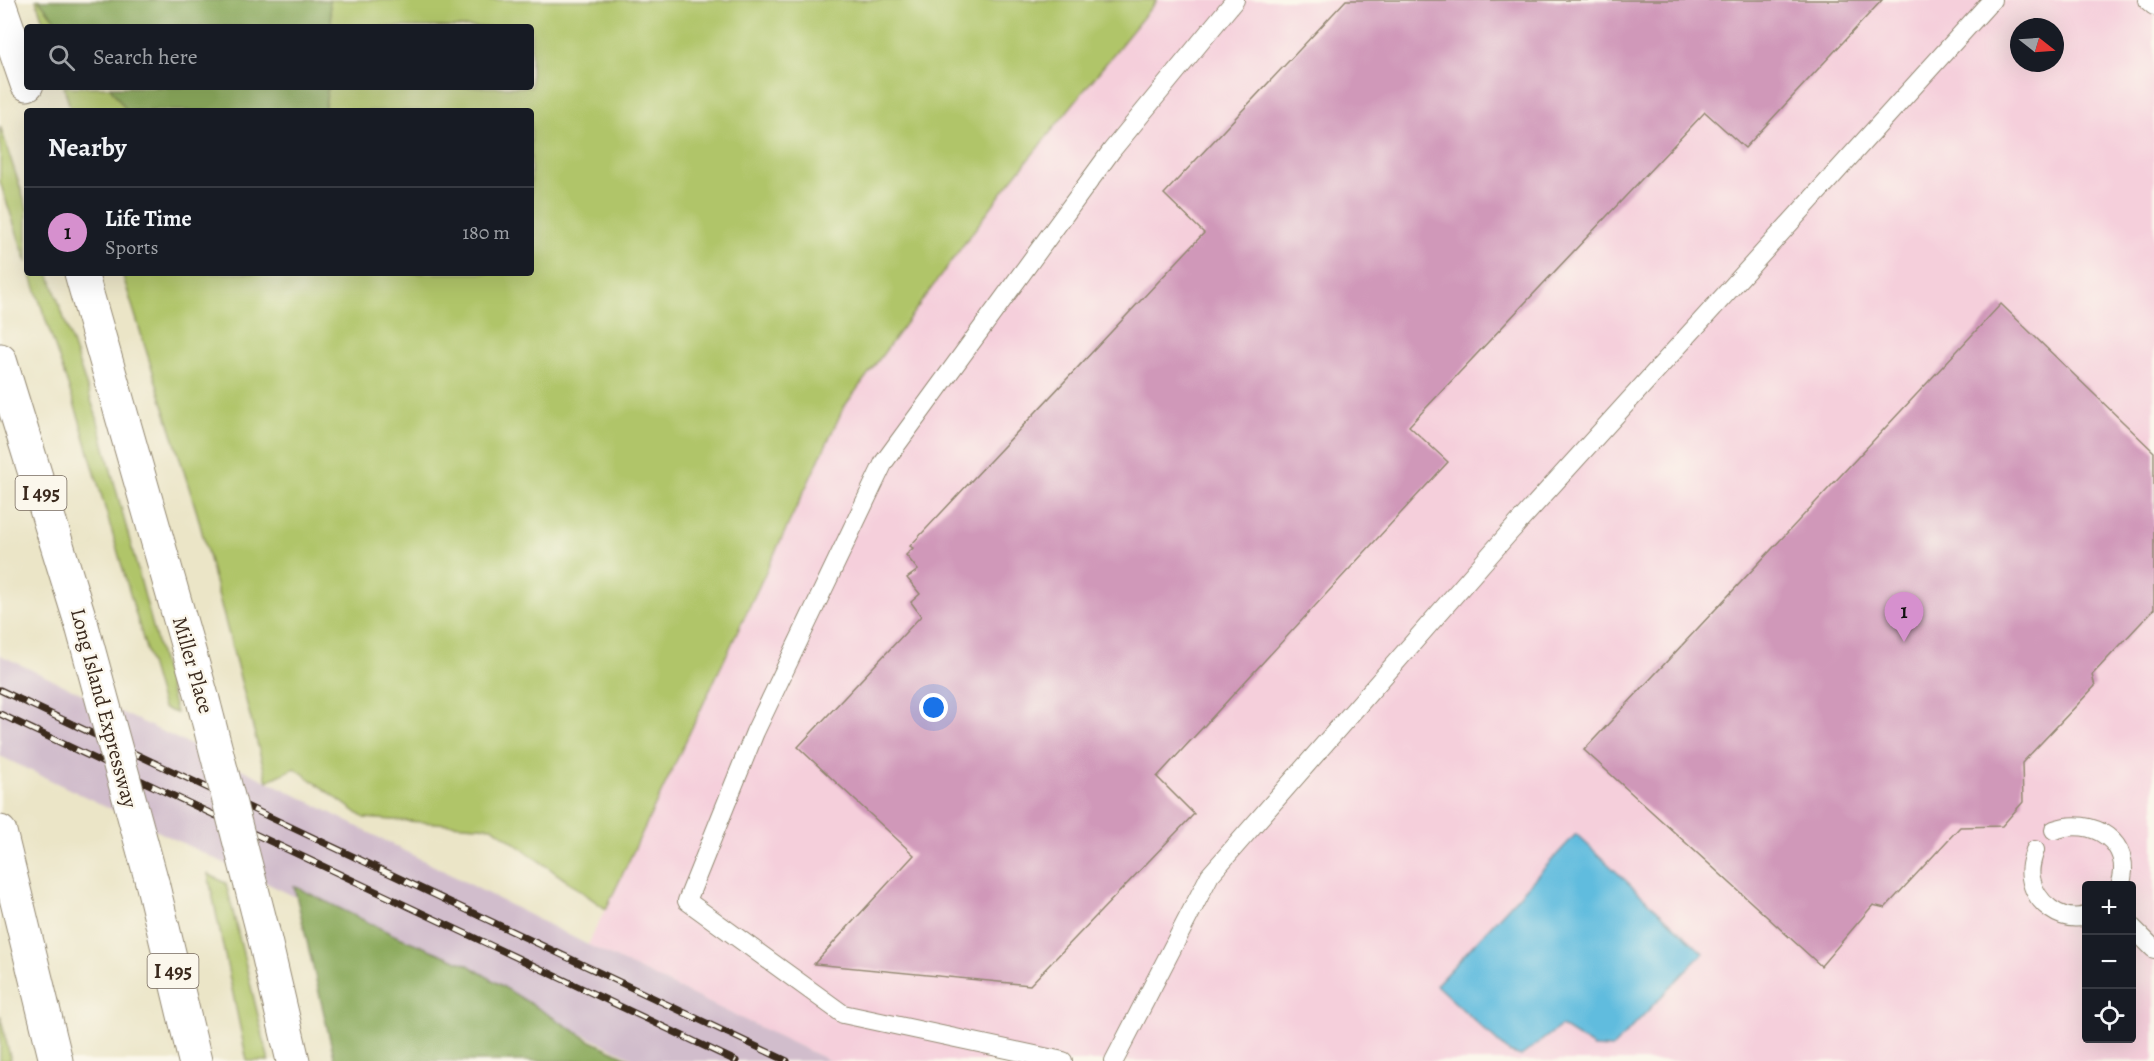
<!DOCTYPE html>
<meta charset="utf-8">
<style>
body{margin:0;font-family:Alegreya,serif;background:#20242c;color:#f1f3f6}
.controls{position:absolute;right:18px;bottom:18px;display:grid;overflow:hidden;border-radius:6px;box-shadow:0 6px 24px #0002}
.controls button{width:54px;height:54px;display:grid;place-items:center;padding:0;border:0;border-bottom:2px solid #363941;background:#171b24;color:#f1f3f6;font:30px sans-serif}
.compass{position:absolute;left:2010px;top:18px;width:54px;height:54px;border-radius:50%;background:#171b24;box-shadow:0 6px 24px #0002;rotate:107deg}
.you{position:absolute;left:934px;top:708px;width:21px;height:21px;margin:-15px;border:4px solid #fff;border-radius:50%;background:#1a73e8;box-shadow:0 0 0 9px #1a73e833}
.badge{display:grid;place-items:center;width:39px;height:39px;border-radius:50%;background:#d690ce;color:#111;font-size:20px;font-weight:700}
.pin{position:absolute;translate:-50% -50px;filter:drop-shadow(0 2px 3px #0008)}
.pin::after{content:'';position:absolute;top:32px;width:21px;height:18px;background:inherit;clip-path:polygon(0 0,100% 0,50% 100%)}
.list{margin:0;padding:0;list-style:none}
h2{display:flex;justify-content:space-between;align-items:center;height:78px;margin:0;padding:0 24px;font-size:26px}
h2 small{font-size:20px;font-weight:400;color:#9ea1a6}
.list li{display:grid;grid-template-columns:39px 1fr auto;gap:18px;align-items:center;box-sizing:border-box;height:90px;padding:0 24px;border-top:2px solid #363941}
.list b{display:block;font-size:22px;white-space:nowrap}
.list p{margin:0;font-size:20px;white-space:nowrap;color:#9ea1a6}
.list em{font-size:20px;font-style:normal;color:#9ea1a6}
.icon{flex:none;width:33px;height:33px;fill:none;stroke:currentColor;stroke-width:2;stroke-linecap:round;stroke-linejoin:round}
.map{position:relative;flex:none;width:2154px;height:1061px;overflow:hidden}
.search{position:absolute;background:#171b24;box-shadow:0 6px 24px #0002;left:24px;top:24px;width:510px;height:66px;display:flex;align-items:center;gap:15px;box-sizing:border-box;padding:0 21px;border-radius:6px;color:#9ea1a6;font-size:22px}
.panel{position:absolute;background:#171b24;box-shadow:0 6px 24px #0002;left:24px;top:108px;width:510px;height:168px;border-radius:6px}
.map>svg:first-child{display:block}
</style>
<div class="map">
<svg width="2154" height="1061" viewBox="0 0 2154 1061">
<rect width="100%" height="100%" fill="#fbf7ec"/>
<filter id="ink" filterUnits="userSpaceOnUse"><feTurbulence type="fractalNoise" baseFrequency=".0167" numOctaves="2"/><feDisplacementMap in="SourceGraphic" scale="12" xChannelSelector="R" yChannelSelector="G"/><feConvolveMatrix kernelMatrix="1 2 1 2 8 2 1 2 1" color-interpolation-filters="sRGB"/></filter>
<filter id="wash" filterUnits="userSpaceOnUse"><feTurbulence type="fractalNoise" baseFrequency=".008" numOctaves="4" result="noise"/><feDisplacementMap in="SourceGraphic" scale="24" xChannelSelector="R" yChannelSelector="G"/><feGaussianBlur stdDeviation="1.35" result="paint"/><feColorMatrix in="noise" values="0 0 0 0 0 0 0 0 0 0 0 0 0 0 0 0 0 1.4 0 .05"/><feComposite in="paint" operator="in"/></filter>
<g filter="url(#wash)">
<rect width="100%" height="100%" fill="#ebe5c7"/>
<path fill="#f5cfdb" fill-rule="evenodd" d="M1157 0H2154V1061H830L588 945 844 407 1003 191ZM2019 27H2055V63H2019ZM2086 886H2132V1038H2086Z"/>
<path fill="#d1bdcc" d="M0 655 290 792 588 945 830 1061H639L0 756Z"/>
<g fill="#b0c569" stroke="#767844" stroke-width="1.5">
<path d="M36 0H39L61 27H45Z"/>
<path d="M329 0H1157L1003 191 844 407 606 909 492 827 364 818 295 768 267 781 197 513 122 273H531V111H324L328 87H531V27H332Z"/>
<path d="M64 87H110L127 111H71Z"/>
<path d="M0 126 27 208V263L0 182Z"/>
<path d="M30 273H49L97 418 176 713 163 708 79 418Z"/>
<path d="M208 874 226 883 269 1061H247Z"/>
<path d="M0 1015 11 1061H0Z"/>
</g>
<g fill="#8caa5d" stroke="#646a3e" stroke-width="1.5">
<path d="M39 0H329L332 27H61Z"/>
<path d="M110 87H328L324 111H127Z"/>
<path d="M294 886 394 935 468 965 591 1041 634 1061H335Z"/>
</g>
<path fill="#60bcde" stroke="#4e737e" stroke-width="1.5" d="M1576 834 1703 953 1612 1048 1594 1047 1561 1026 1521 1056 1509 1052 1436 985Z"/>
<g id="blocks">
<g fill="#d098b9">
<path d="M1346 0H1882L1745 148 1705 112 1409 426 1448 462 1157 777 1194 814 1030 985 814 964 914 855 798 747 921 616 911 602 920 594 907 578 918 570 906 555 913 548 910 546 1204 233 1164 194Z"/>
<path d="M2001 304 2154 452V609L2092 675 2095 686 2022 763 2023 802 2002 826 1960 827 1885 908 1873 905 1821 966 1584 750Z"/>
</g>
</g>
</g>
<g filter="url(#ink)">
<use href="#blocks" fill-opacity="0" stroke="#938872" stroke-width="1.5"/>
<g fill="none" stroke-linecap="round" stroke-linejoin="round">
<defs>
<g id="lane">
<path d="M2147 0 2154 6"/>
<path d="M2054 830C2092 816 2135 842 2120 886"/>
<path d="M2035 850C2032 860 2029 868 2031 878 2035 903 2061 923 2086 916"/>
<path d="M2132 927 2154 949"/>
<path d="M1063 1061 843 1014 687 901 755 732 884 462 1112 150 1235 0"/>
<path d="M1114 1061 1210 875 1509 533 1992 0"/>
</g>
<g id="secondary">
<path d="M0 6 27 84"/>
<path d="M81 273 203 700"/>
<path d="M263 932 293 1061"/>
</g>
<g id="highway">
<path d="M0 360 82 626"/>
<path d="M0 832 56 1061"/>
<path d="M152 882 195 1061"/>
</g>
</defs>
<use href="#lane" stroke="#938872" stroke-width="20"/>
<use href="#secondary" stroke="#938872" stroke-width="35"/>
<use href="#highway" stroke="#938872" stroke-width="35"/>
<use href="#lane" stroke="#fff" stroke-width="18"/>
<use href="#secondary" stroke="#fff" stroke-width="33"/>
<use href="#highway" stroke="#fff" stroke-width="33"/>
<defs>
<g id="rail">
<path d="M0 690 787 1061"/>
<path d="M0 714 736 1061"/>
</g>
</defs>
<use href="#rail" stroke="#3b2a1e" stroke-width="7"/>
<use href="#rail" stroke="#fbf7ec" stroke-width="4.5" stroke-dasharray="14" stroke-linecap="butt"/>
<defs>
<path id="secondary-bridge" d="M203 700 263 932"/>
<path id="highway-bridge" d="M82 626 152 882"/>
</defs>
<use href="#secondary-bridge" stroke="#938872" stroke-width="35" stroke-linecap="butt"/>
<use href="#highway-bridge" stroke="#938872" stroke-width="35" stroke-linecap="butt"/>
<use href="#secondary-bridge" stroke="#fff" stroke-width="33"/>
<use href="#highway-bridge" stroke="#fff" stroke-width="33"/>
</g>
</g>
<g text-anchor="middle" stroke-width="5" stroke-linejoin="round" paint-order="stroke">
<g fill="#fbf7ec" stroke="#75685c" stroke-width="1.5">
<rect x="15.5" y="476" width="51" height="34" rx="4.5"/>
<rect x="147.5" y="954" width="51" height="34" rx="4.5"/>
</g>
<g font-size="20" font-weight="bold" fill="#3b2a1e">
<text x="41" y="500">I 495</text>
<text x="173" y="978">I 495</text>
</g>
<g font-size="21" fill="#3b2a1e" stroke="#fbf7ec">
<text transform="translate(193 665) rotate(74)" y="7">Miller Place</text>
<text transform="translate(104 708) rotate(75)" y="7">Long Island Expressway</text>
</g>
</g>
</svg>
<div class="controls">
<button>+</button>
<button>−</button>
<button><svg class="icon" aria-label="locate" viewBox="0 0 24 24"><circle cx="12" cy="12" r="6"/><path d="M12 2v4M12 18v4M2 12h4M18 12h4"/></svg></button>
</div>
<svg class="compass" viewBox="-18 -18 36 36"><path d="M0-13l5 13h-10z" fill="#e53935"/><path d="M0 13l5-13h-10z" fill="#9ea1a6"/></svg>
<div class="you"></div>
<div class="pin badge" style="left:1904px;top:642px">1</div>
<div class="search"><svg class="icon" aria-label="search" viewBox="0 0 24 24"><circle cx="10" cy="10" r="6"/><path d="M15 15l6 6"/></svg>Search here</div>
<section class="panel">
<h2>Nearby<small></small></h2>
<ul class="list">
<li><span class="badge">1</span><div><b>Life Time</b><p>Sports</p></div><em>180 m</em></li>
</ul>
</section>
</div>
